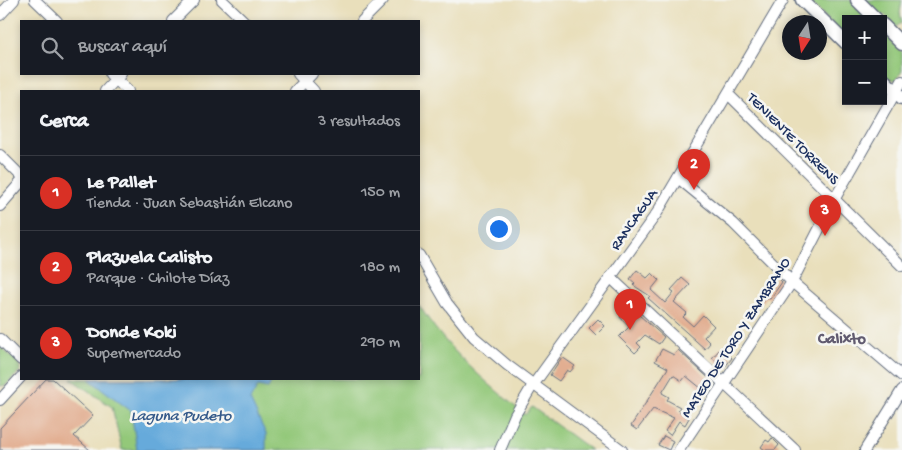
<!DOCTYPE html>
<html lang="es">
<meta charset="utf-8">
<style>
body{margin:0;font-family:"Gochi Hand",sans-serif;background:#20242c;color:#f1f3f6}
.controls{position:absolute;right:15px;top:15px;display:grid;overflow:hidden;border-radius:0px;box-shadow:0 2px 8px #0003}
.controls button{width:45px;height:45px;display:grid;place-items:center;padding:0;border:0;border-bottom:1px solid #363941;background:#171b24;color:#f1f3f6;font:25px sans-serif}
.compass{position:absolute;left:782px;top:15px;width:45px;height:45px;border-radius:50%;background:#171b24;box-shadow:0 2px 8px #0003;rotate:192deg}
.you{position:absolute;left:498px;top:228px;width:18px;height:18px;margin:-12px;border:4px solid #fff;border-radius:50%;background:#1a73e8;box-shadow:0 0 0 8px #1a73e833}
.badge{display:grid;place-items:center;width:32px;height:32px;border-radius:50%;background:#d93025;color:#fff;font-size:16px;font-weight:700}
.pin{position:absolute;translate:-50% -41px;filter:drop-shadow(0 1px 2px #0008)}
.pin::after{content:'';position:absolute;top:26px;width:18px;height:15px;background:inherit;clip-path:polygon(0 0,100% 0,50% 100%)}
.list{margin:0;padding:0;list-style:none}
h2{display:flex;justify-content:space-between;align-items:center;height:65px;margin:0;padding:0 20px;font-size:21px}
h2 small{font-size:16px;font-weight:400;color:#9ea1a6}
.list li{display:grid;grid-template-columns:32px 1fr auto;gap:15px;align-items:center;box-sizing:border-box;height:75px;padding:0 20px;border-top:1px solid #363941}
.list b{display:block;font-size:19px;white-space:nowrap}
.list p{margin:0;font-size:16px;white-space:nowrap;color:#9ea1a6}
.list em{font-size:16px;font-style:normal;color:#9ea1a6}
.icon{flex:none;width:28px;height:28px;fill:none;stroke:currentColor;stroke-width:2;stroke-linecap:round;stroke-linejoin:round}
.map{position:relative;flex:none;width:902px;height:450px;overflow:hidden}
.search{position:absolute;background:#171b24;box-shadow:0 2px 8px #0003;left:20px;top:20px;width:400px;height:55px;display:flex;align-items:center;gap:12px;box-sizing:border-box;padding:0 18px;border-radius:0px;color:#9ea1a6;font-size:19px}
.panel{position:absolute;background:#171b24;box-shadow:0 2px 8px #0003;left:20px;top:90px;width:400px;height:290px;border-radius:0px}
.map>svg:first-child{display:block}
</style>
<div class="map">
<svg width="902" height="450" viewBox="0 0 902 450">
<rect width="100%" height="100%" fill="#f6f6f2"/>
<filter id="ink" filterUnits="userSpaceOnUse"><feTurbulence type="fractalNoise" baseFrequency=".02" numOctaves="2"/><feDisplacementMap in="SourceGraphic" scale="10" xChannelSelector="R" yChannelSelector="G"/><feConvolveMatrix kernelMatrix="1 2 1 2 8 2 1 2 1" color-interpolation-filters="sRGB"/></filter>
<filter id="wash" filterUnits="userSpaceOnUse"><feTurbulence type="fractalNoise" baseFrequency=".0096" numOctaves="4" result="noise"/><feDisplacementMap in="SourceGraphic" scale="20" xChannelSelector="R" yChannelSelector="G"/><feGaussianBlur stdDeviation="1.12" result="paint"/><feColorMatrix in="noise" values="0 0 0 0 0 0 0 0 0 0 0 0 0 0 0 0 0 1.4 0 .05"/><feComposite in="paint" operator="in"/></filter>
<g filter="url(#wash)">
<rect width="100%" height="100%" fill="#e9dfbb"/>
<g fill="#93c879" stroke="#577c6c">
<path d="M808 0H850L869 19H846V37Z"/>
<path d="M862 0H902L900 13 902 22 896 27 884 14 881 18Z"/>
<path d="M883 33 902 52V71L896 80 889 79 883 74Z"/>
<path d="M419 305C447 350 485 381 525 415L532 407 591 450H122L112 407 71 379H419Z"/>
<path d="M0 346 20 365 21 370 6 385 0 386Z"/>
</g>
<path fill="#66aadb" stroke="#406c9c" d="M89 379H273L268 388 258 386 250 400 266 434V450H137L131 411Z"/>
<g id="blocks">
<g fill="#e2ae91">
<path d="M637 270 647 278 652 273 659 280 651 290 665 303 674 292 671 290 682 278 690 285 674 302 687 313 683 317 693 326 703 315 714 326 704 337 710 343 705 349 648 298 650 296 633 285 635 283 630 279Z"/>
<path d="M777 277 782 282 770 299 766 297 763 302 758 299 763 291 766 293Z"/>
<path d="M627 307 628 309 630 307 664 337 659 344 645 335 637 343 641 347 635 353 619 337 629 327 620 317Z"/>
<path d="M598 319 605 326 596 335 589 328Z"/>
<path d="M721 348 732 358 724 368 712 358Z"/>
<path d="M662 349 674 355 678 350 713 382 707 393 686 376 682 381 673 375 662 393 669 397 667 400 680 407 678 410 689 418 685 425 679 421 670 435 665 431 674 418 653 409 637 430 631 426 668 368 655 361Z"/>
<path d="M562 357 575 366 570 372 567 370 559 381 550 375Z"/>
<path d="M46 379H53L93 416 74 436 90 450H0V428Z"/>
<path d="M664 436 673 441 669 450 658 445Z"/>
<path d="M772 438 779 445 775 450H765L761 447 766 440 769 442Z"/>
</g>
</g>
</g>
<g filter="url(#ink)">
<use href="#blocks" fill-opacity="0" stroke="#636d7f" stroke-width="1"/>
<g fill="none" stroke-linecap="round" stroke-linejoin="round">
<defs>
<g id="minor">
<path d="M35 0 57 21"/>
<path d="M222 0 244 21"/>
<path d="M0 15 14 0"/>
<path d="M173 21 194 0"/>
<path d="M362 21 383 0"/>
<path d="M110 74 128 91"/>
<path d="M298 74 314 91"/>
<path d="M105 91 121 74"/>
<path d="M295 91 312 74"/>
<path d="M728 94 902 266"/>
<path d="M0 155 21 176"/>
<path d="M678 178 733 223 792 282 902 376"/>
<path d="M0 206 21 182"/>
<path d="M419 255 447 303 474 337 507 365 622 450"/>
<path d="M610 277 795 450"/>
<path d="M0 339 21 360"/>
<path d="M0 400 21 377"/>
<path d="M500 450 515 415 531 388 657 213 783 0"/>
<path d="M679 450 792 282 834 200 902 81"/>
<path d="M865 450 902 390"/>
</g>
<g id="major">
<path d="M802 0 846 43"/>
<path d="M857 0 876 19"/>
<path d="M883 25 902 44"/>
<path d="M883 79 902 98"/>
</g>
</defs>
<use href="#minor" stroke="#636d7f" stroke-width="12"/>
<use href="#major" stroke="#636d7f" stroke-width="15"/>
<use href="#minor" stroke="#fff" stroke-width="10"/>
<use href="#major" stroke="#fff" stroke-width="12"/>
</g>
</g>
<g text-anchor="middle" stroke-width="5" stroke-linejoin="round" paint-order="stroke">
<g font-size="15" fill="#1b2f5e" stroke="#f6f6f2">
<text transform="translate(794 138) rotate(45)" y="5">TENIENTE TORRENS</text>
<text transform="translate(633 219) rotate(-55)" y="5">RANCAGUA</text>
<text transform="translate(735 337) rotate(-57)" y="5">MATEO DE TORO Y ZAMBRANO</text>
</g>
<g font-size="16" font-weight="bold" fill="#615b70" stroke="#f6f6f2">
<text x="842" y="343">Calixto</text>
</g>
<g font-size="16" font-style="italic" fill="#355a8a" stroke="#f6f6f2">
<text x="181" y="420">Laguna Pudeto</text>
</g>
</g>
</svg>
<div class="controls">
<button>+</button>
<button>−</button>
</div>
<svg class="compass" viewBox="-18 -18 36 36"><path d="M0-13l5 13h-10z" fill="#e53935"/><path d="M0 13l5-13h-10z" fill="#9ea1a6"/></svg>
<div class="you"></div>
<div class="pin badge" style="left:630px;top:330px">1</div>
<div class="pin badge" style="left:694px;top:190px">2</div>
<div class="pin badge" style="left:825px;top:236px">3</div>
<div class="search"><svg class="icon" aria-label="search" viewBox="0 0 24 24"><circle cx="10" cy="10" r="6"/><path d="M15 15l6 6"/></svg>Buscar aquí</div>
<section class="panel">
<h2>Cerca<small>3 resultados</small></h2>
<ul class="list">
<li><span class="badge">1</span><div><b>Le Pallet</b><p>Tienda · Juan Sebastián Elcano</p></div><em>150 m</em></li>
<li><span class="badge">2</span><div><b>Plazuela Calisto</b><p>Parque · Chilote Díaz</p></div><em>180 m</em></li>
<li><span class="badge">3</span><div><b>Donde Koki</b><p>Supermercado</p></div><em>290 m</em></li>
</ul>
</section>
</div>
